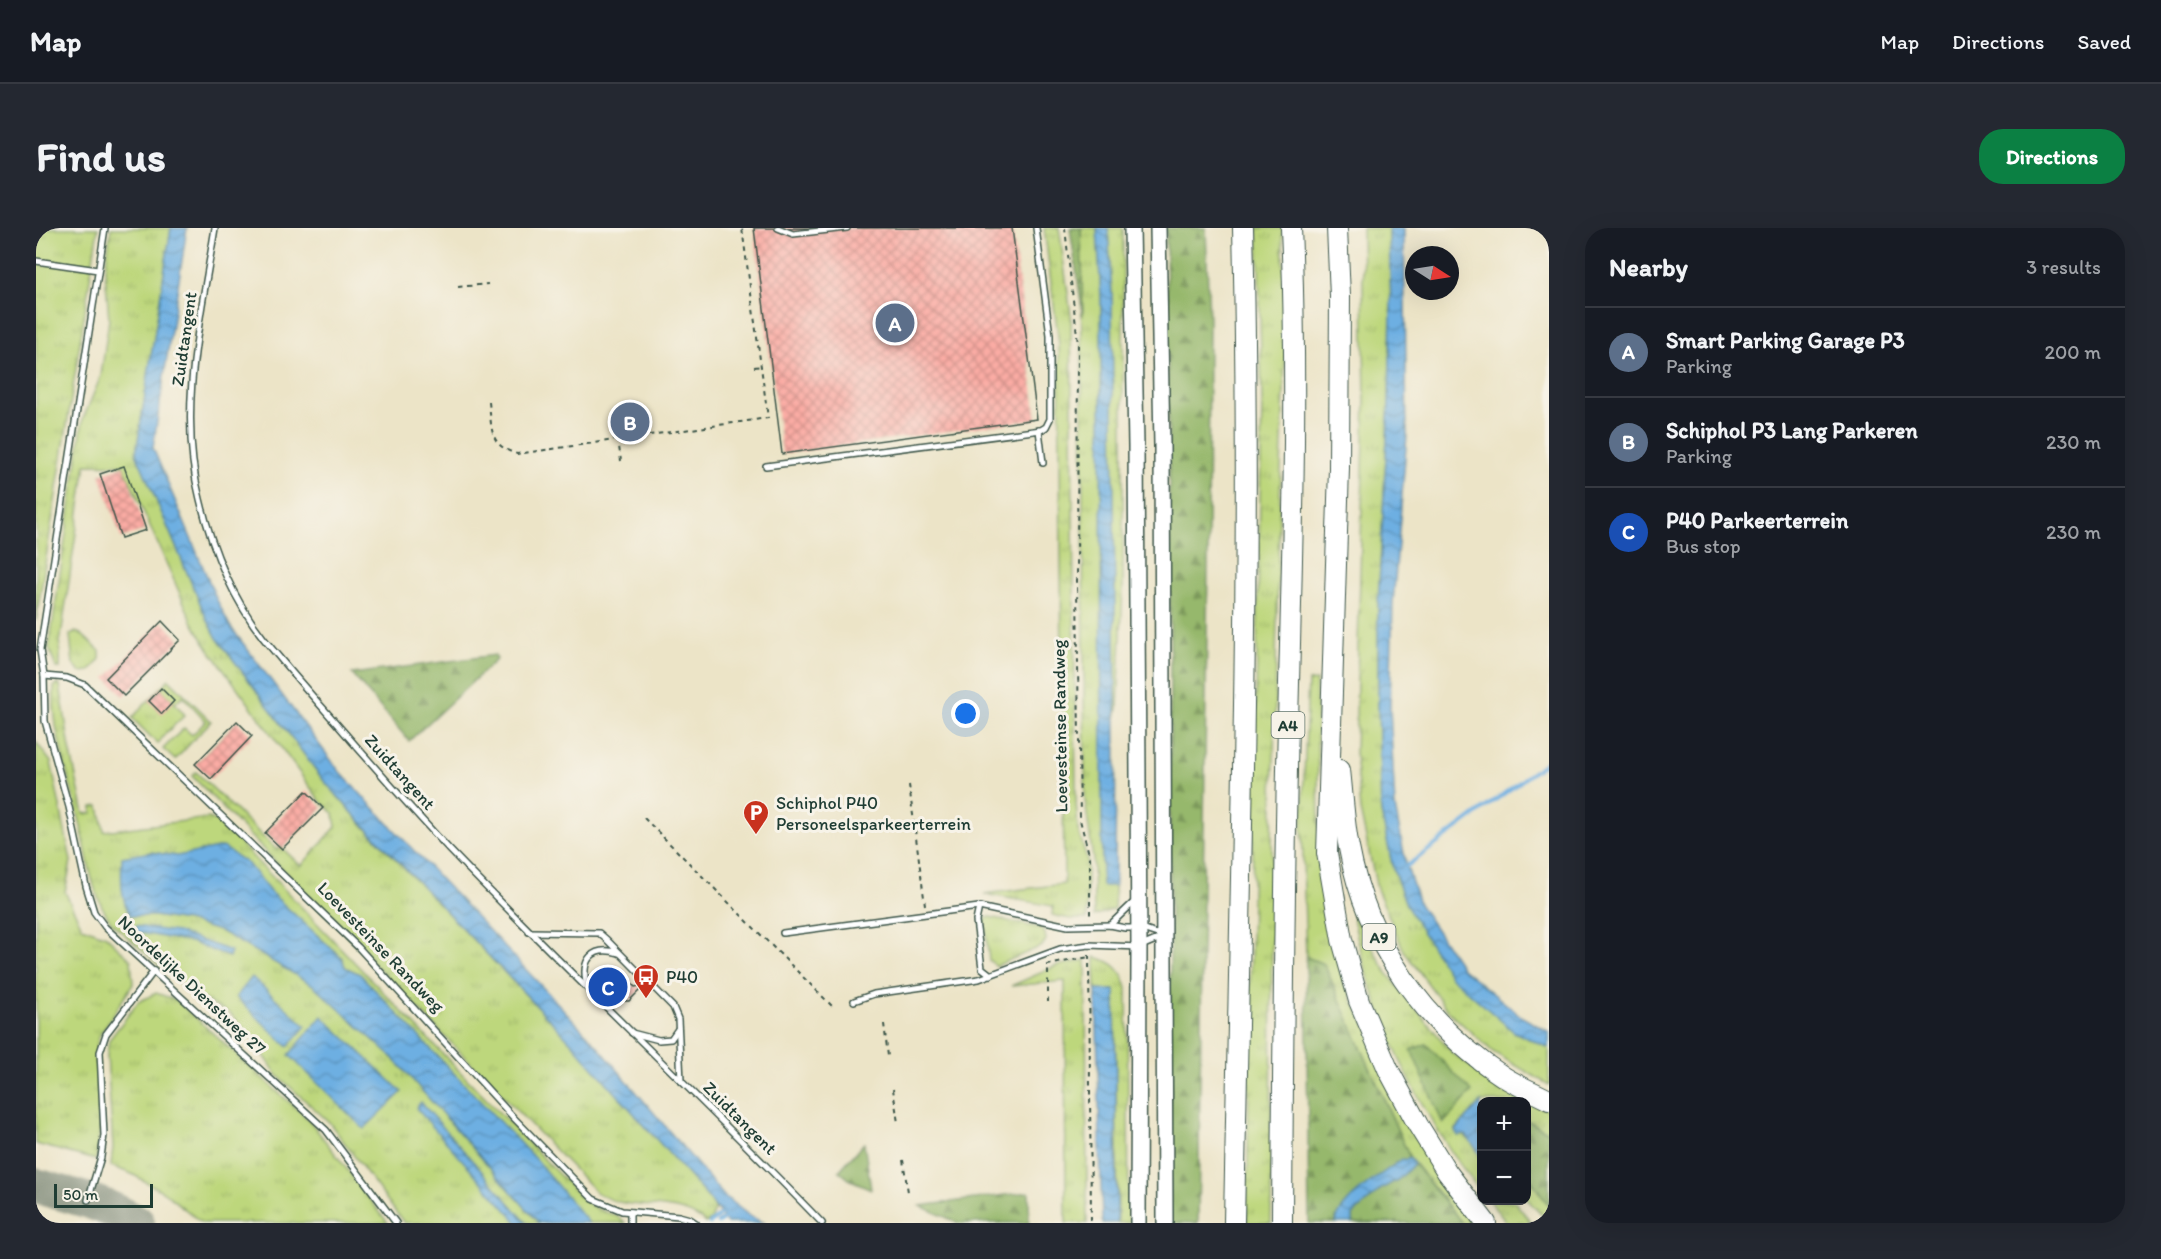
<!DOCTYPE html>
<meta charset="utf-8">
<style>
body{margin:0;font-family:Itim,sans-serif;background:#242831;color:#f1f3f6}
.controls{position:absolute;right:18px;bottom:18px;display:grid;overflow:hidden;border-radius:12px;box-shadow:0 6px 24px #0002}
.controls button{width:54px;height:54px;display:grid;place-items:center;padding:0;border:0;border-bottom:2px solid #363941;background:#171b24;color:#f1f3f6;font:30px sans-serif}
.compass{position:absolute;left:1369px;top:18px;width:54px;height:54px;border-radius:50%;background:#171b24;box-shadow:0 6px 24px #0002;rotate:102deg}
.scale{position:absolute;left:18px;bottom:15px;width:99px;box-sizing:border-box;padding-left:6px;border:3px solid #1f3d34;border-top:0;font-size:16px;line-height:21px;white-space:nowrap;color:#1f3d34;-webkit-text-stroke:4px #f7f3e8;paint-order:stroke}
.you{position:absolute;left:930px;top:486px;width:21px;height:21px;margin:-15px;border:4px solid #fff;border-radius:50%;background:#1a73e8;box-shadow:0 0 0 9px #1a73e833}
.badge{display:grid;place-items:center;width:39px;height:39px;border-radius:50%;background:#0b8043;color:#fff;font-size:20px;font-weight:700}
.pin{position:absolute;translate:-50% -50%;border:3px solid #fff;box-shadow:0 2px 6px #0006}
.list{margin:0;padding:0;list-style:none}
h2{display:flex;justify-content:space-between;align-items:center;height:78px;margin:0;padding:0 24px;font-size:26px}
h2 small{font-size:20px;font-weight:400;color:#9ea1a6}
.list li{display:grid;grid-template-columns:39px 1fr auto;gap:18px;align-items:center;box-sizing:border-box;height:90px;padding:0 24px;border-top:2px solid #363941}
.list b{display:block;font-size:22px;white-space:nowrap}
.list p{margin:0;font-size:20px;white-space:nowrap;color:#9ea1a6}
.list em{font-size:20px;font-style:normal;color:#9ea1a6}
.map{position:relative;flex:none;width:1513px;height:995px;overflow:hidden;border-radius:24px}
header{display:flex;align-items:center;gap:36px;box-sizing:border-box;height:84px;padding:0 30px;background:#171b24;border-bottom:2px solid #363941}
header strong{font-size:28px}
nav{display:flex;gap:33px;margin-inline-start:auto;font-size:21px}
.intro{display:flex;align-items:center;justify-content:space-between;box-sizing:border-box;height:144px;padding:0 36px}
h1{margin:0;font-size:42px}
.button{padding:15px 27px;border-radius:24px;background:#0b8043;color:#fff;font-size:21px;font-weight:700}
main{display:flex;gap:36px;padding:0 36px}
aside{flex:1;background:#171b24;border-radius:24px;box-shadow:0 6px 24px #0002}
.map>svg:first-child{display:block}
</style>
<header>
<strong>Map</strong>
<nav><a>Map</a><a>Directions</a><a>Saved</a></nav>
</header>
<div class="intro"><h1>Find us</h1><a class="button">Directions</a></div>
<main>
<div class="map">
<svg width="1513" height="995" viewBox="0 0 1513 995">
<defs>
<pattern id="grass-tufts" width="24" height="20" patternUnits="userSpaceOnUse" patternTransform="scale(1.5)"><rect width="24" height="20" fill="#bdd77c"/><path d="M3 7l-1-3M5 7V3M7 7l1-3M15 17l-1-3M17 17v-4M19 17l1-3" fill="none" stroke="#a2b96c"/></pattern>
<pattern id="forest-firs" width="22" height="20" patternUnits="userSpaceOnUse" patternTransform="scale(1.5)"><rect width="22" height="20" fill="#96b86c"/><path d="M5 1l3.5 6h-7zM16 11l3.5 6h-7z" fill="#7a975a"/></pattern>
<pattern id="water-waves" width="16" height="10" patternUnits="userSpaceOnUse" patternTransform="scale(1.5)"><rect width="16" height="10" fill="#6dafe2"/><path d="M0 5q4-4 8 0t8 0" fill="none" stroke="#5990b8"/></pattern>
<pattern id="building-cross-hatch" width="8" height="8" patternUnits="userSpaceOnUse" patternTransform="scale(1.5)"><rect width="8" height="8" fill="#fbaca4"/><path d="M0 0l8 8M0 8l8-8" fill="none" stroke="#cb8d86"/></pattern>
</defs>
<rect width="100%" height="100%" fill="#f7f3e8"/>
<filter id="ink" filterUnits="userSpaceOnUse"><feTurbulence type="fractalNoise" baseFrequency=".0167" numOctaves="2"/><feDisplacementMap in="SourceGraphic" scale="12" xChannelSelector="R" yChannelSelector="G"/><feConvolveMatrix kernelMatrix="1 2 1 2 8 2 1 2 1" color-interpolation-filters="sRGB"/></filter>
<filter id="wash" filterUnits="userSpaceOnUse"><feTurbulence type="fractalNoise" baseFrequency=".008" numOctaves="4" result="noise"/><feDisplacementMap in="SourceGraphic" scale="24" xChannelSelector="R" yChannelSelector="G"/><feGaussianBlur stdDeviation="1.35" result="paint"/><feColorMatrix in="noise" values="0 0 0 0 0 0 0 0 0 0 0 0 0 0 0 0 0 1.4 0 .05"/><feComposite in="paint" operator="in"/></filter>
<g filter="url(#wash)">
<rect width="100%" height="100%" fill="#ece4c7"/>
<g fill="url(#grass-tufts)" stroke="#6e8a58" stroke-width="1.5">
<path d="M0 0H62L0 393Z"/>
<path d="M75 0H135L100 225 170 389 181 410 288 553 324 594 535 814 674 972 679 981 675 992 670 995C639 968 593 987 560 964L156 548 160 544 241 622 245 619 265 638 300 599 298 586 285 574 170 417 156 393 87 237 50 236 24 415V440H20L13 420 47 191 65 148 73 91 69 42Z"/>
<path d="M1008 0H1023L1035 88 1040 574 1042 602 1051 631V691H1034L1016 687 1017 678 948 666 1028 656 1023 116Z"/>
<path d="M1045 0H1061L1065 68 1066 657 1079 658 1078 681 1058 688 1057 631 1049 572Z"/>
<path d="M1072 0H1087V357L1082 481 1080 490 1076 67Z"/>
<path d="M1222 0H1246L1250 105 1243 295 1236 616 1235 995H1211L1214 768 1226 173Z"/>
<path d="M1326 0H1353L1355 82 1353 173 1342 376V476L1345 584 1357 641 1371 679 1478 804 1513 820V857L1457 824 1413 784 1368 723 1341 661 1324 582 1319 524 1329 172Z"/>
<path d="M39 404 45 406 64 423V431L54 443 44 444 37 436 34 407Z"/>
<path d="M133 451 175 493 139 532 127 521 148 500 156 507 170 493 147 468 139 475 149 487 128 507 122 516 96 490Z"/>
<path d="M1280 453 1283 598 1316 772 1444 995H1426L1374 930 1288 736 1270 729 1266 598 1272 454Z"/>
<path d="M21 456 24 457 34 521 48 586 56 585V579L63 578 68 603 173 590 181 594 195 606 535 959C542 966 549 974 558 979 568 985 583 986 589 995H553L324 746 309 739 306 730 234 664 212 636 187 619 141 628 115 624 94 688H118L151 693 186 704 277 757 358 831 503 995H368L293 894 242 848 215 808 194 785 154 765 76 695C53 664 52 626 43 590 33 549 15 501 18 459Z"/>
<path d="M0 514 15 534 35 633 29 664 46 699 70 708 95 732 97 756 63 808 61 817 65 895 60 932 0 916Z"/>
<path d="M1309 649 1329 707 1351 745 1417 826 1462 857 1513 883V904L1491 892 1490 874H1446L1419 902C1449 918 1445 933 1445 964 1387 891 1344 803 1322 712 1317 691 1314 670 1309 649Z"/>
<path d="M954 689 1004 700 1009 705 1010 712 1006 718 960 738 953 732 949 696 950 690Z"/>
<path d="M1059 729C1078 734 1086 741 1091 760L1093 995H1082L1079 762H1060Z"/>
<path d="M1050 732 1051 995H1030L1029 753 975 758 1020 738Z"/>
<path d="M120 765 140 772 274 893 352 995H166L128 964 96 946 75 938 77 919 71 827 73 812 102 774Z"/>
<path d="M1490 946 1513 978V995L1491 971Z"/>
<path d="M1453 973H1478L1496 995H1471Z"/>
</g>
<g fill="url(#forest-firs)" stroke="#5a7a50" stroke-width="1.5">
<path d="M1034 0H1045L1047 88Z"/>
<path d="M1130 0H1170L1173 93 1172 336 1162 995H1134V337Z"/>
<path d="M459 427 461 431 373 513 316 446Z"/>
<path d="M1270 729 1288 736 1374 930 1300 990V995H1273Z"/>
<path d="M1390 816 1436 864 1407 896 1375 822Z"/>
<path d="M1490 892 1513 904V978L1491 946Z"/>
<path d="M828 915 835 961 813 951 803 943Z"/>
<path d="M1378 936 1426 995H1317V987L1345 961 1363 951Z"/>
<path d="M993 964V995H923L884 978Z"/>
</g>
<g fill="url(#water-waves)" stroke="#46768b" stroke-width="1.5">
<path d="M135 0H151L117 220 180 370 194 398 304 544 559 815 688 968 715 989 729 995H691L674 972 535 814 324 593 288 553 181 410 170 389 100 225Z"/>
<path d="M1061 0H1072L1076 67 1080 490 1079 658H1066L1065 68Z"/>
<path d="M1353 0H1368L1371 207 1357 375 1354 479 1359 579 1370 636 1383 676 1426 740 1486 789 1513 804V820L1478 804 1414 748 1371 679 1357 641 1345 584 1342 476V376L1353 173 1355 82Z"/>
<path d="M187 619 212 636 234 664 306 730 309 739 324 746 500 932 553 995H503L358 831 277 757 186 704 151 693 118 688H94C84 668 85 651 86 629L115 624 141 628Z"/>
<path d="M100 698 141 704 195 723 193 729 155 714 100 704Z"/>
<path d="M216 749 270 798 252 819 200 769Z"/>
<path d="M1060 762H1079L1081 995H1066Z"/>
<path d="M286 788 366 864 328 901 253 827Z"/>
<path d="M385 874 491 995H482L380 880Z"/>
<path d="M1445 874V898L1443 906 1445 910V928L1430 907 1422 908 1419 903Z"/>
<path d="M1374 930 1378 936 1363 951 1345 961 1317 987V995H1300C1301 974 1349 944 1366 931L1370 932Z"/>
</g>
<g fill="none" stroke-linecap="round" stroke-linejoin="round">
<g stroke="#6dafe2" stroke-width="4">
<path d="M1367 641 1513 532"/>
<path d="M674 995 684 987"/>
<path d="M682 995 688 991"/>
</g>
<path stroke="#86907e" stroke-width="36" d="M0 958C35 968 70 975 101 995"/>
</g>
<g id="blocks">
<g fill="url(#building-cross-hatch)">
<path d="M718 0H976L1001 191 746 226Z"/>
<path d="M88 238 110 302 85 310 64 246Z"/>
<path d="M126 393 144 412 88 468 70 450Z"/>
<path d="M125 460 138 473 126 486 113 473Z"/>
<path d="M201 493 216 508 175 551 159 536Z"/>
<path d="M270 563 287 580 246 621 229 605Z"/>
<path d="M581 741 599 759 604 758V762L593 773H589L590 768 572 750Z"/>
</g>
</g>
</g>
<g filter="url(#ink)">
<use href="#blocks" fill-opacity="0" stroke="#3e564a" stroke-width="1.5"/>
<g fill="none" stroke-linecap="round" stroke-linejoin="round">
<defs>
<g id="lane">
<path d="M69 0 4 422 8 448 9 493 33 579 50 658 58 684 69 699 290 902 360 995"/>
<path d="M179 0C165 88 141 183 164 271 176 321 196 370 228 411 249 437 271 462 293 487 332 532 372 577 413 621 535 748 664 868 786 995"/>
<path d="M742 0 757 6 811 0"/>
<path d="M0 33 62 42"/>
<path d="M1003 202 1007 235"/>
<path d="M730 238 1005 202 1010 199 1014 191V107L1000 0"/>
<path d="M8 448 31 450 49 457 322 719 477 889 557 971 586 983 643 988 654 991 660 995"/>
<path d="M943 679 940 693 946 740 955 747"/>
<path d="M1074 697 1099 673"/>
<path d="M493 704 563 705 571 712 637 779 642 791 645 853"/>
<path d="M747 705 943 679 1032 698 1074 697 1089 700H1103L1127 708"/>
<path d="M551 758C544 732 556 717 583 725"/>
<path d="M818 773 838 766 943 751 1024 721 1053 717 1103 719 1127 709"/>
<path d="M596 805 623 812 635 811 642 801"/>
<path d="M52 972 65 929 68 907 64 824 70 806 118 743"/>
<path d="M594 984V995"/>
</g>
<g id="secondary">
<path d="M1096 0 1100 218 1103 719 1102 995"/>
<path d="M1122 0 1126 217 1129 995"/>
</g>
<g id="highway">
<path d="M1301 0 1304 68 1303 240 1291 625 1306 712 1323 773 1352 841 1382 897 1411 944 1450 995"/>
<path d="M1304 542C1307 568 1308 595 1313 620 1330 713 1389 798 1468 849 1482 858 1498 864 1513 872"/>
<path d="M1198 995C1204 664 1215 331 1207 0"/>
<path d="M1246 995C1247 828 1248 662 1252 495 1256 330 1262 165 1255 0"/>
</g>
</defs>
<use href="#lane" stroke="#3e564a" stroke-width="8"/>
<use href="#secondary" stroke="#3e564a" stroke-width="18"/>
<use href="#highway" stroke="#3e564a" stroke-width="22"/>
<g stroke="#3e564a" stroke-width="2" stroke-dasharray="4.5 4.5" stroke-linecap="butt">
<path d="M1029 0 1042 116 1041 357 1044 592 1054 630V688"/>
<path d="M422 59 452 56"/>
<path d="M718 139 726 138"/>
<path d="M453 174C456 200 452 217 481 226L732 190 706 0"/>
<path d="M582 211 585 233"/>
<path d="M873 557 889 677"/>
<path d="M608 590 798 780"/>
<path d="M1053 727 1055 995"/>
<path d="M1012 774V737L1053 729"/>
<path d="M848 796 852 828"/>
<path d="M857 861 862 895"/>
<path d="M867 932 872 964"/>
</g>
<use href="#lane" stroke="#fff" stroke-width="5"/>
<use href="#secondary" stroke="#fff" stroke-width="15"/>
<use href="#highway" stroke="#fff" stroke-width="20"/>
</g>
</g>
<defs>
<symbol id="parking-pin" viewBox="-11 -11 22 30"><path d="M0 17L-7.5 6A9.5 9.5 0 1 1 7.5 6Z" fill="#c8321e" stroke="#f7f3e8"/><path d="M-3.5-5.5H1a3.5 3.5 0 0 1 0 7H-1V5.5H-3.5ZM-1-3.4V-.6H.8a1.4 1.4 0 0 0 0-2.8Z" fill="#fff"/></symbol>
<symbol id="bus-pin" viewBox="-11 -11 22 30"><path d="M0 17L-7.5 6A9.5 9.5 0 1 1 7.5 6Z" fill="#c8321e" stroke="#f7f3e8"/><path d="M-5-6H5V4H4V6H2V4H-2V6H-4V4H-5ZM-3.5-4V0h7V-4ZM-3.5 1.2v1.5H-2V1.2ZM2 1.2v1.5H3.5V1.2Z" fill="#fff"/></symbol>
</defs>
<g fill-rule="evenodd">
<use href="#parking-pin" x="705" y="570" width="30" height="40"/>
<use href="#bus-pin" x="595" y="734" width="30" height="40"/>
</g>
<g text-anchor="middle" stroke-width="6" stroke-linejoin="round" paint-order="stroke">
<g fill="#f7f3e8" stroke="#60746a" stroke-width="1.5">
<rect x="1235.5" y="484" width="33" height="26" rx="4.5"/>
<rect x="1326.5" y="696" width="33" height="26" rx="4.5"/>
</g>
<g font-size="16" font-weight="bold" fill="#1f3d34">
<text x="1252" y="503">A4</text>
<text x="1343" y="715">A9</text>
</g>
<g font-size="18" fill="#1f3d34" stroke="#f7f3e8">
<text transform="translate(148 111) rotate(-82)" y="6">Zuidtangent</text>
<text transform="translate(1024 498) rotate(-91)" y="6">Loevesteinse Randweg</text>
<text transform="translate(364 544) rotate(48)" y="6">Zuidtangent</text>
<text transform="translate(345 719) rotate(46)" y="6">Loevesteinse Randweg</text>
<text transform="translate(156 757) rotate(43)" y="6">Noordelijke Dienstweg 27</text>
<text transform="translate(704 890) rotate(45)" y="6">Zuidtangent</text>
</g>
<g font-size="18" fill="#1f3d34" stroke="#f7f3e8" text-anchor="start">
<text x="740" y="581">Schiphol P40<tspan x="740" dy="21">Personeelsparkeerterrein</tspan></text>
<text x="630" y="755">P40</text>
</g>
</g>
</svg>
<div class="controls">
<button>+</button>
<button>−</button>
</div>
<svg class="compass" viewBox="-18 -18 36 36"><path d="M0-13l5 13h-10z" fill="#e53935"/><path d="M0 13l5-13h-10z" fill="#9ea1a6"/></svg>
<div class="scale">50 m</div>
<div class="you"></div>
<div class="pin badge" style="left:859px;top:95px;background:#5c6f8a">A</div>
<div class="pin badge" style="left:594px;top:194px;background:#5c6f8a">B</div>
<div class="pin badge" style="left:572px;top:759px;background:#1a4fb4">C</div>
</div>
<aside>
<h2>Nearby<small>3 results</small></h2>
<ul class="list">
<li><span class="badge" style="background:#5c6f8a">A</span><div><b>Smart Parking Garage P3</b><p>Parking</p></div><em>200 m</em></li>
<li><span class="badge" style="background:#5c6f8a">B</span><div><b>Schiphol P3 Lang Parkeren</b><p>Parking</p></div><em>230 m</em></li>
<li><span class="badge" style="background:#1a4fb4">C</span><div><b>P40 Parkeerterrein</b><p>Bus stop</p></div><em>230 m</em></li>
</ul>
</aside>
</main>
